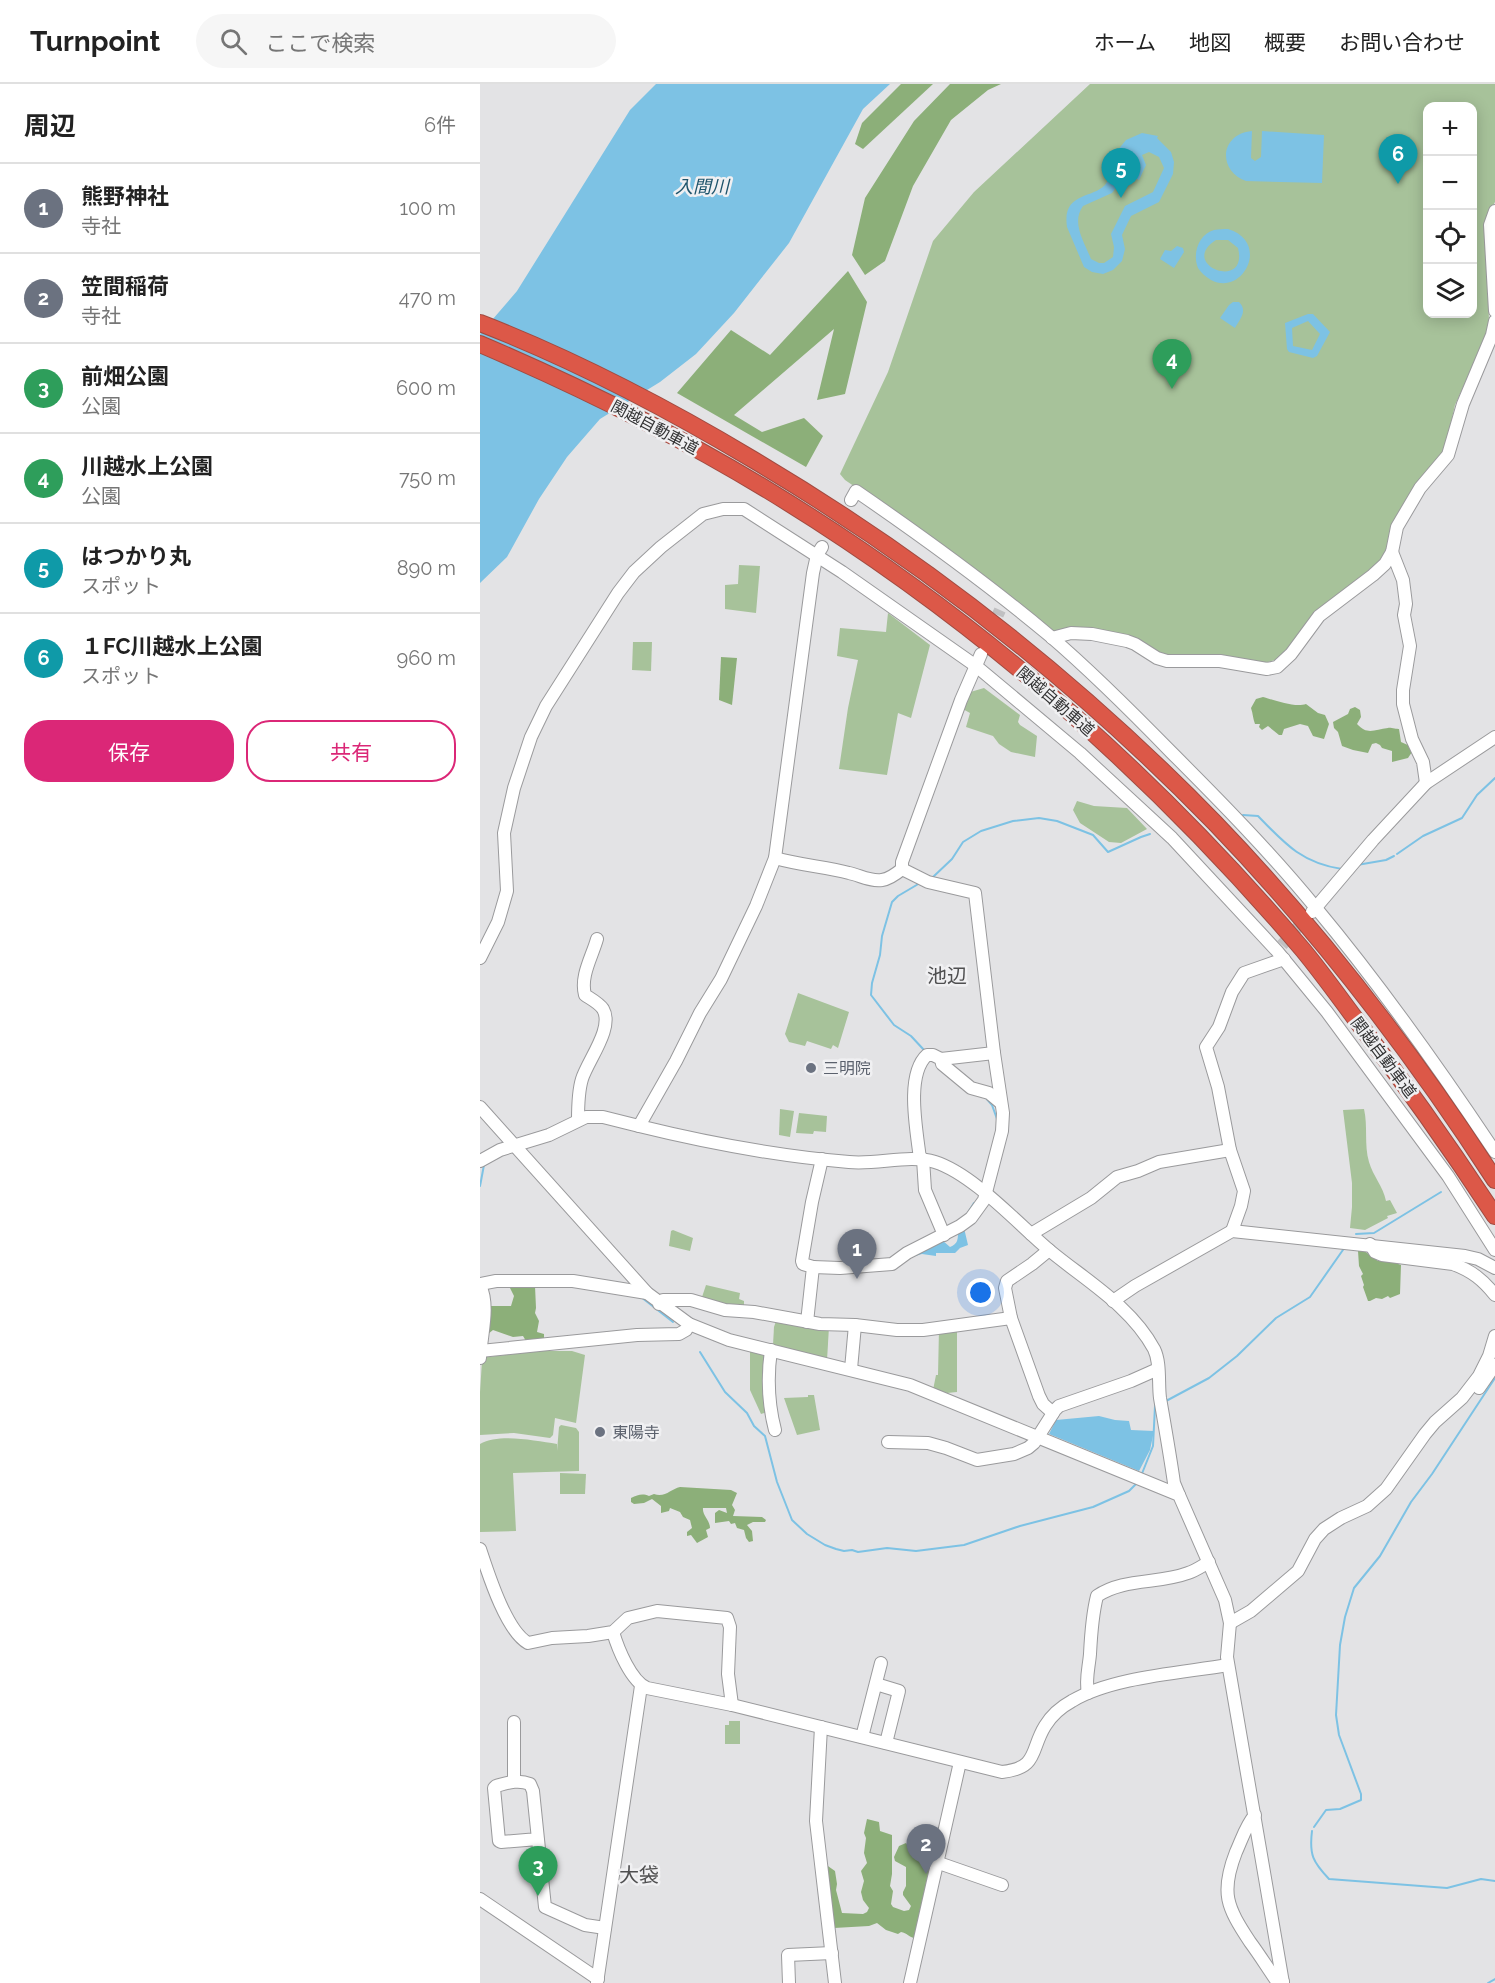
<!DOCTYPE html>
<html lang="ja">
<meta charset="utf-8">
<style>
body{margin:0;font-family:Raleway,"Noto Sans JP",sans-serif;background:#f6f6f6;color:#222}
.controls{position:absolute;right:18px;top:18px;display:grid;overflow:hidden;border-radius:12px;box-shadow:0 3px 15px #0003}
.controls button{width:54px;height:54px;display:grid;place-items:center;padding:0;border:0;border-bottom:2px solid #e0e0e0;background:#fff;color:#222;font:30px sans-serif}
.you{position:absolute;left:501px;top:1209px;width:21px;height:21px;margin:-15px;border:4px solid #fff;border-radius:50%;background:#1a73e8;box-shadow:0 0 0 9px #1a73e833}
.badge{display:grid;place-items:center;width:39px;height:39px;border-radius:50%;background:#db2777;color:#fff;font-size:20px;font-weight:700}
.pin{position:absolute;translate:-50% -50px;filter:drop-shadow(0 2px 3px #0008)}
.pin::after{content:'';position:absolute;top:32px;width:21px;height:18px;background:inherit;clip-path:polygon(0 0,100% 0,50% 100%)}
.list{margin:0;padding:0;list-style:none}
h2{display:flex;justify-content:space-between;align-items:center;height:78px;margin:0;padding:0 24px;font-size:26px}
h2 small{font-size:20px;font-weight:400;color:#767676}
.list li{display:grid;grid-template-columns:39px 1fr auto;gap:18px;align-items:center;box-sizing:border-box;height:90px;padding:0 24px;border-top:2px solid #e0e0e0}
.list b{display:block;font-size:22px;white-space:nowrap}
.list p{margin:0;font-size:20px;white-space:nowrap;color:#767676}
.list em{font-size:20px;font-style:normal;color:#767676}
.actions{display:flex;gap:12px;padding:18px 24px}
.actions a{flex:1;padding:14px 0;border:2px solid #db2777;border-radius:24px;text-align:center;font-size:21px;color:#db2777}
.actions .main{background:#db2777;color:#fff}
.icon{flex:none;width:33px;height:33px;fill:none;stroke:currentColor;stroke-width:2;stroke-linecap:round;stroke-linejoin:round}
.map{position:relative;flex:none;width:1015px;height:1899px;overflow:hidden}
header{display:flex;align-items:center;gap:36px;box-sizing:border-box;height:84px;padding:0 30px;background:#fff;border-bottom:2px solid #e0e0e0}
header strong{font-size:28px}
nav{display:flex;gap:33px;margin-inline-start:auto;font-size:21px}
.search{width:420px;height:54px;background:#f6f6f6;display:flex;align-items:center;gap:15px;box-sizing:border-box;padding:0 21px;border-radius:33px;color:#767676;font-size:22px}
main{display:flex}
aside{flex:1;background:#fff}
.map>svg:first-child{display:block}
</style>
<header>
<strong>Turnpoint</strong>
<div class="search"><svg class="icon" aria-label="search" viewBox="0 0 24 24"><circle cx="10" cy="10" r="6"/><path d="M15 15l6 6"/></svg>ここで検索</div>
<nav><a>ホーム</a><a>地図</a><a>概要</a><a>お問い合わせ</a></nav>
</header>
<main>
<aside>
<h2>周辺<small>6件</small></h2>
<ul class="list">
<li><span class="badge" style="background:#6b7280">1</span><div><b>熊野神社</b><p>寺社</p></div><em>100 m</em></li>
<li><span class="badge" style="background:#6b7280">2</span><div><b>笠間稲荷</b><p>寺社</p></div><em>470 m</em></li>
<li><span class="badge" style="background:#2e9e5b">3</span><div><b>前畑公園</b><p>公園</p></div><em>600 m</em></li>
<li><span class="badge" style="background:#2e9e5b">4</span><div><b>川越水上公園</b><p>公園</p></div><em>750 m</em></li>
<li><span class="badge" style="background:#0f9aa8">5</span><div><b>はつかり丸</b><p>スポット</p></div><em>890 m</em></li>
<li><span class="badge" style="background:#0f9aa8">6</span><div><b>１FC川越水上公園</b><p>スポット</p></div><em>960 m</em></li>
</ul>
<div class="actions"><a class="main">保存</a><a>共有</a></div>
</aside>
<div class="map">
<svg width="1015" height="1899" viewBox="0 0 1015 1899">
<rect width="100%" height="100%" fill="#e3e3e5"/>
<g fill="#a7c29a" fill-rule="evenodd">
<path d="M610 0H1015V118L1006 135 1009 237 1008 248 975 321 965 365 958 375 907 469 898 482 840 524 812 562 798 575 785 579 682 572 666 561 569 548 441 448 365 396 360 390 408 288 453 157 494 108ZM948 22H992V230H948Z"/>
<path d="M259 481 280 482 276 529 245 525V501L258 500Z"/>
<path d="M408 529 450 561 431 634 418 629 407 691 359 685 368 624 378 576 357 572 360 544 406 548Z"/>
<path d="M153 558H172L171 587 152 586Z"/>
<path d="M504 604 540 631 538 638 540 641 557 652 555 673 531 668 519 660 513 652 486 643 490 629 481 624 487 609Z"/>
<path d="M597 717 614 722 647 724 667 745 641 759 629 758 600 739 593 726Z"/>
<path d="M318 909 369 928 358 964 353 961 351 965 327 957 325 962 309 958 305 950Z"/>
<path d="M300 1025 314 1027 310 1053 299 1051Z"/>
<path d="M884 1025C888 1042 884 1061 889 1078 893 1092 903 1102 906 1117L910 1116 917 1129 907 1132 908 1134 885 1146 870 1144 872 1123V1099L863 1026Z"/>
<path d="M319 1029 347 1032 346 1048 334 1047 333 1050 316 1049Z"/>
<path d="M193 1146 213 1154 210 1167 189 1162 191 1147Z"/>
<path d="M226 1201 260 1209 259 1215 264 1217V1227L221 1216Z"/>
<path d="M296 1237 349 1243 347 1276 293 1261 294 1243Z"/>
<path d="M477 1243V1308L467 1309 453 1306 456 1291H458L459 1245Z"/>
<path d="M61 1267H92L105 1271 96 1339 75 1334 73 1351 70 1354 34 1349 0 1351V1308L2 1277 7 1273Z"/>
<path d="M270 1267 286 1271 287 1328 281 1330 270 1306Z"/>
<path d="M328 1311H334L340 1346 317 1351 304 1314 328 1313Z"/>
<path d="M81 1341 96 1344 99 1348V1387L33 1389 36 1447 0 1448V1360C20 1349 55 1357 77 1360V1367L79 1343Z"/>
<path d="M80 1389 106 1390 105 1410H80Z"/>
<path d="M249 1637H260V1660H245V1641H249Z"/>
</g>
<g fill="#8caf79">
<path d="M421 0H453L383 65 375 60 382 39Z"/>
<path d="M470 0H521L508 6 471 36 433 102 405 177 385 191 372 171 385 114 434 37Z"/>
<path d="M368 187 387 218 365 310 337 316 354 245 254 331 282 348 324 334 343 352 326 383 197 309 251 246 290 271Z"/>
<path d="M241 573 257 574 252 621 239 616Z"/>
<path d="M783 613C794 616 815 624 826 620L838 629 845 631 849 640 844 655 833 652 828 642 820 640 804 645 802 651H799L788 642 782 646 779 643 780 640H775C773 635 773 630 771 624L776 615Z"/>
<path d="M875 623 880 626 881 633 877 640C888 652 895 645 908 644 909 643 917 645 919 645L921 658 930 662 932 668 928 674 912 678V667L902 664 900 661 896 659 892 660 888 669 873 666 862 662 858 648 854 644 853 638 868 630 870 625Z"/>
<path d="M883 1166 898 1177H910L921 1181 920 1210 910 1214 908 1212 902 1215 896 1214 890 1217H888L883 1203 884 1201 881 1192 883 1190 879 1182 878 1167Z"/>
<path d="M32 1202H55L56 1224 55 1229 59 1237 57 1248 64 1250V1255L46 1257 43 1252 33 1253 13 1246 8 1250 10 1222H31L34 1212 30 1204Z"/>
<path d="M200 1403 251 1406 257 1409 252 1421 255 1426 253 1432 282 1433 286 1436 285 1438H273L267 1441 272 1447 273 1457 269 1458 266 1454 264 1446 257 1444 255 1439 251 1440 249 1437 235 1439V1429L239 1426 247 1429 246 1424H223C222 1431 230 1436 230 1444L226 1446 228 1453 217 1459 211 1451 207 1452V1448L212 1444 210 1436 203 1433 200 1428 190 1424 189 1427 181 1429V1422L172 1415 164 1419 154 1420 151 1418V1414C158 1411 162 1409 169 1412L174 1410C185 1414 191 1405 200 1403Z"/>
<path d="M387 1735 399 1738 400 1747 412 1751V1790L410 1802 413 1807 411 1820 413 1823 424 1827 429 1826 431 1822 423 1811V1808L426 1802V1783L415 1777 414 1773 419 1762 426 1759 436 1775 449 1784 446 1801 448 1807 434 1854C429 1853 427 1849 421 1848L418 1850 406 1846 397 1839 389 1842 354 1844 345 1780 355 1787 357 1800 356 1806 362 1829 383 1830 387 1828 389 1824 383 1816 381 1808 384 1797 381 1787 387 1779 384 1769 386 1754 384 1749Z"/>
</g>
<g fill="#7dc2e4" fill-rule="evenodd">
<path d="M176 0H410L383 25 309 159 254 229 216 270 180 298 120 335 87 373 59 415 27 473 0 499V250L37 207 150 26Z"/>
<path d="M772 47 771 74 775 77 781 73 782 47 844 51 842 99 766 97C737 86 740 50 772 47Z"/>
<path d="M662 49 678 52 677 54 691 68 694 78 693 90 679 118 651 132 642 151 645 165 642 177 633 186 623 190 612 188 604 183 587 143C582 108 612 115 625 101 631 93 635 80 639 70L637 67 646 56ZM669 68 679 73 684 84 673 108 645 122 631 150 634 163 633 173 624 179H619L611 175C604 157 591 139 603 122L632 109 657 76 658 82 655 94 659 96 666 81 662 71Z"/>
<path d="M748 145C791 158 763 213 731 196 726 193 721 189 718 184 712 169 719 150 734 146 739 145 744 145 748 145ZM736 156H748L758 164C769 208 697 181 736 156Z"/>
<path d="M697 162 703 164 704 168 694 184 680 175 685 166 691 167Z"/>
<path d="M753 218H759C768 227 760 235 755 244L740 234 749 221Z"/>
<path d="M828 230H833L850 248 837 272 833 274 809 268 807 265 805 239ZM828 237 840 250 832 266 813 262 812 244Z"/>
<path d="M484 1144 488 1161 480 1164 475 1169H456V1172L442 1170 429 1174 462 1156 470 1163C478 1160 478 1155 478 1147Z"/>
<path d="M619 1332 635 1336 649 1337 651 1346 674 1347 670 1366 659 1387 569 1350 576 1336Z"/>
</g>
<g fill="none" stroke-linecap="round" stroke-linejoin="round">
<g stroke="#7dc2e4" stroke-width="2">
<path d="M763 731 778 732C805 760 822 779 862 785"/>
<path d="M917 770 943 752 982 734 997 711 1015 694"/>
<path d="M877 781 906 776 914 772"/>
<path d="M453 793 472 775 483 758 501 747 533 737 559 734 577 737 613 751 628 768 661 753 670 750"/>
<path d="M440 799 418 812 412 818 402 852 400 871 392 899 391 911 414 941 431 952 444 966"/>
<path d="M506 1014 512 1021 517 1035"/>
<path d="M0 1102 4 1081"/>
<path d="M486 1132 494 1119"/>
<path d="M876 1150 894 1149 961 1108"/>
<path d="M161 1213 193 1238"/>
<path d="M220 1268 245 1308 267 1329 274 1342 285 1352 297 1398 312 1436 327 1450 345 1461 356 1465 364 1467 372 1466 378 1468 407 1464 436 1467 484 1461 540 1442 613 1423 649 1407 657 1399"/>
<path d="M686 1317 729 1294 757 1272 796 1234 830 1213 865 1163"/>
<path d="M661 1392 673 1362 675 1322 678 1321"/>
<path d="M834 1743 846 1726 860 1725 881 1716V1710L859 1651 856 1631 860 1561 865 1533 874 1504 900 1472 931 1418 952 1390 1015 1294"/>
<path d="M832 1747C829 1771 833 1778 849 1795L967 1804 1001 1795 1015 1797"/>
<path d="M1008 1899 1015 1895"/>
</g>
<g stroke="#c0c0c2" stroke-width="12" stroke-dasharray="12 6" stroke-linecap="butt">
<path d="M503 564 520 526"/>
<path d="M802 861 827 833"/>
</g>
<defs>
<g id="minor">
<path d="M1015 127 1010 141 1015 227"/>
<path d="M371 416 376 407C443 453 508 500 570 552 612 588 652 628 691 668 741 718 791 769 836 824 901 902 959 984 1015 1068"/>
<path d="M912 468 923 496 926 520 924 531 930 562 923 606V620L932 655 943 678 946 699"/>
<path d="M572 554 591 549 612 550 647 557 655 560 677 574 687 577H740L787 585 797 583 811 570 839 532 893 491 905 480 912 468 917 443 940 404 968 371 983 320 1012 251 1015 237"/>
<path d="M295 774C320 781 345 783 369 789 379 791 391 798 402 796 409 795 416 790 422 785V778L481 616 501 570"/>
<path d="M832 828 893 756 946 699 1015 653"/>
<path d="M0 874 18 838 27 807 24 749 34 704 51 653 66 622 138 509 154 488 181 463 223 430 243 425H264L362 488 496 582 600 669 692 754 797 867 847 928 968 1092 1015 1166"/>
<path d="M461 975 514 969"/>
<path d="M0 1023 167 1209 209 1240 249 1256 430 1301 699 1411 745 1516 750 1539 747 1573 803 1899"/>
<path d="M98 1036C98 1023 98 1008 102 995 108 976 134 944 123 925 119 919 111 915 105 911 100 892 112 873 117 855"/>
<path d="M159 1042C228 1059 298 1072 369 1078 397 1081 429 1070 455 1078 493 1090 538 1140 569 1166 605 1196 651 1222 674 1265 681 1279 678 1299 680 1314 685 1343 690 1371 694 1399L699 1411"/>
<path d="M440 1075C437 1048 425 991 447 971H453L461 975 462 980 491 1004 509 1009 521 1019"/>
<path d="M443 1075 445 1106 464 1151"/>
<path d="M0 1077 20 1066 69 1051 106 1033H123L159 1042 196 977 220 929 241 895 276 822 295 774 333 489 337 471 342 463"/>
<path d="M752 1147 761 1122 764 1107 750 1066 738 1003 726 963 739 943 752 908 764 889 804 875"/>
<path d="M551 1150 611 1114 637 1093 658 1087 679 1078 750 1066"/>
<path d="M890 1160 895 1168 902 1171 973 1180C992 1187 1003 1196 1015 1211"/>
<path d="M569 1166 552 1180 527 1197 525 1204 531 1234 559 1312 563 1320 573 1329"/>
<path d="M333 1183 360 1184 412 1180 427 1169 480 1142 491 1134 504 1116 522 1047 523 1029 514 969 495 809 448 798 422 785"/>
<path d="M0 1200 16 1197H93L167 1209"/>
<path d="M0 1201C10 1223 1 1250 0 1274"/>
<path d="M633 1217 655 1202 752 1147 985 1172 998 1175 1015 1184"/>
<path d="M179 1220 183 1216H211L245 1226 274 1228 340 1240 375 1241 417 1246H443L531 1234"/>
<path d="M327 1238 333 1183 323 1180 322 1177 332 1118 342 1075"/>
<path d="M291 1266C287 1294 288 1319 295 1346"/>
<path d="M0 1267 157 1251 199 1250 206 1246 209 1240"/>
<path d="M371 1285 375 1241"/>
<path d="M999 1304 1015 1281"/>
<path d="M408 1358 448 1359 466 1364 497 1376 534 1370 548 1364 554 1359 575 1326 579 1322 651 1297 678 1285"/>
<path d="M0 1465C8 1489 26 1547 48 1559L72 1554 108 1552 133 1548 148 1534 177 1527 247 1534 250 1543 248 1590 252 1621"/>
<path d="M750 1539 771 1527 818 1487 835 1455 844 1445 861 1434 887 1422 906 1405 945 1350 955 1338 982 1314 999 1292 1009 1272 1015 1252"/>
<path d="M133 1548C138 1565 151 1597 167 1604L252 1621 522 1688C559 1684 550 1666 565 1642 571 1632 581 1623 592 1617 632 1593 701 1589 748 1581"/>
<path d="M396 1600 419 1607 406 1659"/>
<path d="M608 1609C605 1596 609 1583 610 1570 611 1550 612 1532 617 1512 643 1494 679 1500 708 1489 715 1487 722 1482 729 1478"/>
<path d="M34 1638V1697"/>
<path d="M341 1643 336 1737 355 1899"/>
<path d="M382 1653 401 1579"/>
<path d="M775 1731C766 1741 762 1755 756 1768 740 1809 747 1823 770 1858 779 1870 787 1883 796 1896L803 1898"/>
<path d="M58 1755 21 1758 19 1757 14 1704 16 1702C27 1699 38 1695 50 1700L53 1707 65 1823 105 1841 125 1844"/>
<path d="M456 1778 522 1801"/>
<path d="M0 1815 118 1895"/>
<path d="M117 1899 161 1602"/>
<path d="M309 1899 308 1871 352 1869"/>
<path d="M430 1899 480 1678"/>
</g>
<g id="highway">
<path d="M0 239C95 276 185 323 272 375 441 475 598 598 735 739 838 846 934 971 1015 1096"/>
<path d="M0 260C98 302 195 350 286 405 489 528 670 686 823 866 842 889 859 913 877 937 926 1001 971 1065 1015 1132"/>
</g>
</defs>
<use href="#minor" stroke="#9a9a9c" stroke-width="14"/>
<use href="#highway" stroke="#a14b41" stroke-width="18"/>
<use href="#minor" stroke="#fff" stroke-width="12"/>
<use href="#highway" stroke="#dc5848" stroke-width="16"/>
</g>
<g fill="#6b7280" stroke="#f0f0f2" stroke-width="2">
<circle cx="331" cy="984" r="6"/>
<circle cx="120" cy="1348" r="6"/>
</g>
<g text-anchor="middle" stroke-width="5" stroke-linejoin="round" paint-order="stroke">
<g font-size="16" fill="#333334" stroke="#f0f0f2">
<text transform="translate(175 343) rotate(28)" y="6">関越自動車道</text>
<text transform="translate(576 617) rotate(41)" y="6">関越自動車道</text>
<text transform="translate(904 973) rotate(53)" y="6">関越自動車道</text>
</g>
<g font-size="16" fill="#5b616d" stroke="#f0f0f2" text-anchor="start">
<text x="343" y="990">三明院</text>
<text x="132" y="1354">東陽寺</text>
</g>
<g font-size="18" font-style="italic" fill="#1e546c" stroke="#f0f0f2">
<text x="222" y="109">入間川</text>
</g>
<g font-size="20" fill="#4f4f50" stroke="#f0f0f2">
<text x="467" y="899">池辺</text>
<text x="159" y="1798">大袋</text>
</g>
</g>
</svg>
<div class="controls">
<button>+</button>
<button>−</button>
<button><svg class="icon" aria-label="locate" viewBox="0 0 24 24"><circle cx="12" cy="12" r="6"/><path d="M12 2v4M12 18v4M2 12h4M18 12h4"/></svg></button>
<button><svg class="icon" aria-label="layers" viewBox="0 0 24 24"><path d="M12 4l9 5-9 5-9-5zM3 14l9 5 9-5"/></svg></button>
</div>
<div class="you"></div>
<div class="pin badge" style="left:377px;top:1195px;background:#6b7280">1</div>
<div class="pin badge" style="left:446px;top:1790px;background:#6b7280">2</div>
<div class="pin badge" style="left:58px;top:1812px;background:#2e9e5b">3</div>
<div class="pin badge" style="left:692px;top:305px;background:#2e9e5b">4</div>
<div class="pin badge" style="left:641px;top:114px;background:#0f9aa8">5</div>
<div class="pin badge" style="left:918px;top:100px;background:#0f9aa8">6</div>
</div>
</main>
